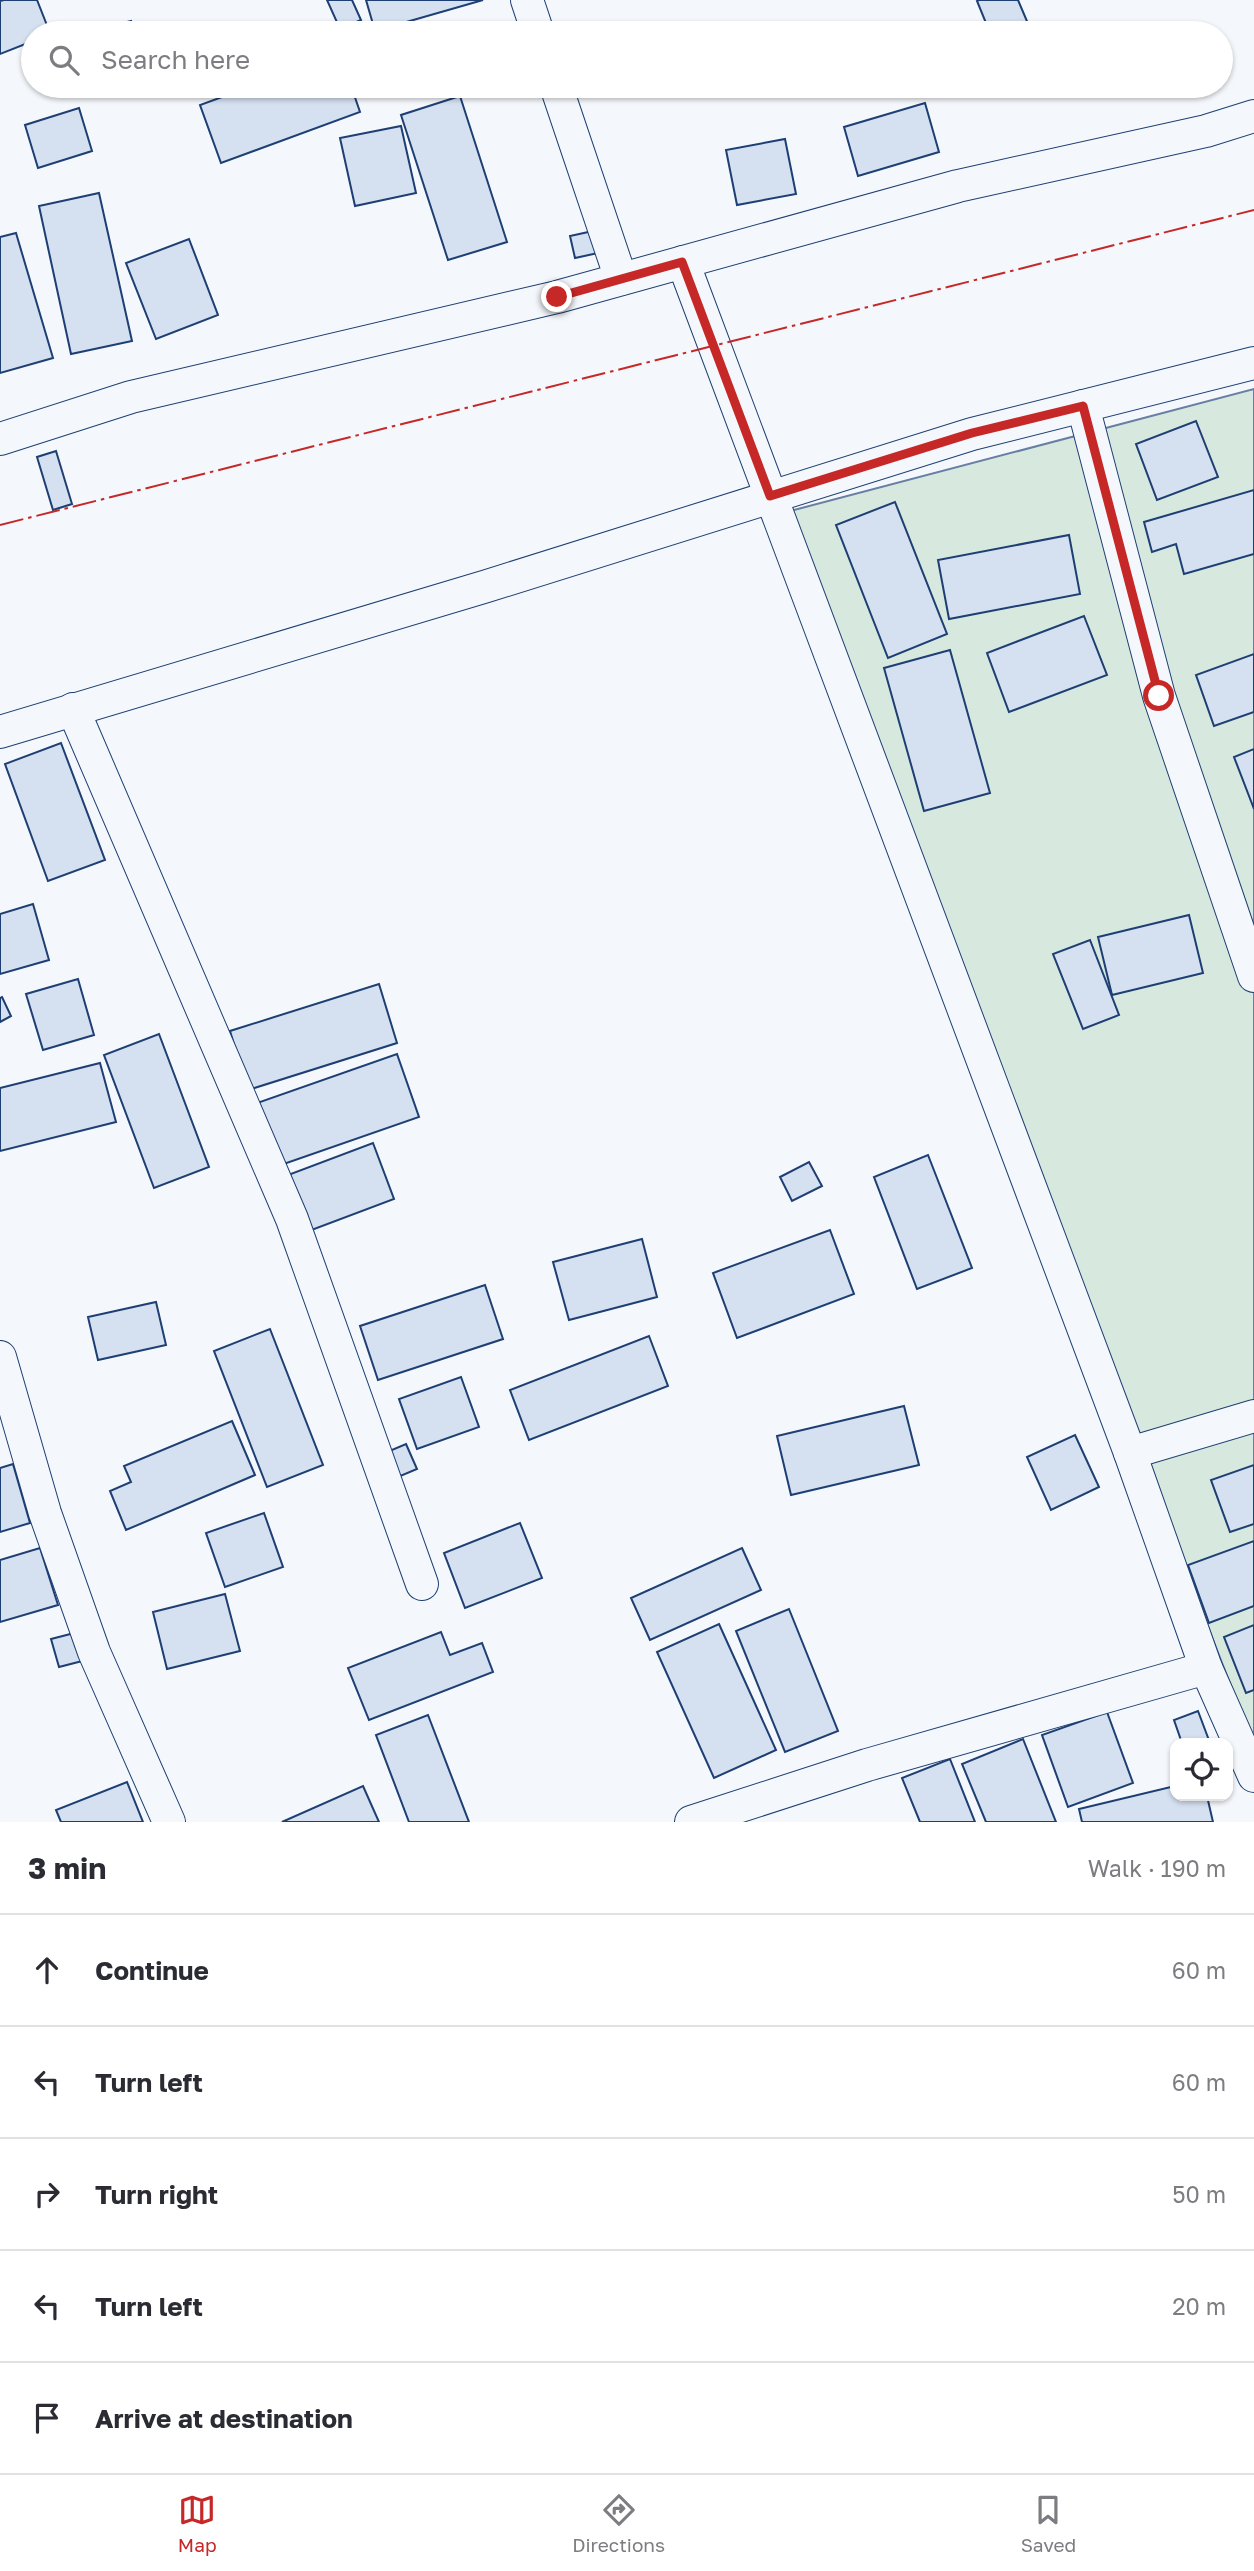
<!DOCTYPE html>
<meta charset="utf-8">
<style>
body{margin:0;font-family:"Golos Text",sans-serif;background:#f2f2f3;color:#2b2b33}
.controls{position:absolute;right:21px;bottom:21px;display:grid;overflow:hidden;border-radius:14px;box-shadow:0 2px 5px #0004}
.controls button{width:63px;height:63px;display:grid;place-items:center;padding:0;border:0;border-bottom:2px solid #e1e1e2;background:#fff;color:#2b2b33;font:35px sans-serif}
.stop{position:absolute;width:21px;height:21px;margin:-16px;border:5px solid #c62828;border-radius:50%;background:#fff}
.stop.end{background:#c62828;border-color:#fff;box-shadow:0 2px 7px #0008}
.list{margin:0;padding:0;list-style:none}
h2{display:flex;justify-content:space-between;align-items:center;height:91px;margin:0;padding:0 28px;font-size:30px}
h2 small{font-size:23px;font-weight:400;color:#7c7c81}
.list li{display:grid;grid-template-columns:46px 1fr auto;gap:21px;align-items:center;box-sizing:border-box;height:112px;padding:0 28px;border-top:2px solid #e1e1e2}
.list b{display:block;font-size:26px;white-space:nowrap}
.list em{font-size:23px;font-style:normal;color:#7c7c81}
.icon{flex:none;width:38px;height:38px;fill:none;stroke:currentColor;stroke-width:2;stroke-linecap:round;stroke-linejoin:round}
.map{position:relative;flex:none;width:1254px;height:1822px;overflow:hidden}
.search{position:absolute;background:#fff;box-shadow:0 2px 5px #0004;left:21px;right:21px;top:21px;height:77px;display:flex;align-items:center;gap:18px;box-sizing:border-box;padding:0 24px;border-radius:38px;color:#7c7c81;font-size:26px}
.sheet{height:651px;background:#fff}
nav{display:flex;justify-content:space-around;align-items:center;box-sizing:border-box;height:98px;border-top:2px solid #e1e1e2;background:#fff;font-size:19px;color:#7c7c81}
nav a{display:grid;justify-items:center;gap:4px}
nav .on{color:#c62828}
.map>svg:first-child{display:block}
</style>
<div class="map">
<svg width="1254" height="1822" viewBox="0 0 1254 1822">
<rect width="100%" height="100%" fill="#f4f7fb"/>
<path fill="#d7e8df" stroke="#687fa3" stroke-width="2" d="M1254 389V1745L775 515Z"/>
<g fill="#d5e0f0" stroke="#1d3f73" stroke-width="2">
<path d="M4 0H37L50 33H33V41L0 54V1Z"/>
<path d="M327 0H352L361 20 340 29Z"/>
<path d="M366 0H483L375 31Z"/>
<path d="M979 0H1018L1032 33H990L977 1Z"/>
<path d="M131 21 134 33H85Z"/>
<path d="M522 21 526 33H474Z"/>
<path d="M76 86H113L79 95Z"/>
<path d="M252 86H351L360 112 221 163 200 105Z"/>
<path d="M453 86H491L455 95Z"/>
<path d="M460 96 507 242 448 260 401 115Z"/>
<path d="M925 103 939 152 858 176 844 127Z"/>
<path d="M79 108 92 151 38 168 25 125Z"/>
<path d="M401 126 416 193 355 206 340 138Z"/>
<path d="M785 139 796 194 737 205 726 150Z"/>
<path d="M99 193 132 341 71 354 39 206Z"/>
<path d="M593 231 598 253 575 258 570 236Z"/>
<path d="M16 233 53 358 0 373V237Z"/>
<path d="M189 239 218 315 156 339 126 263Z"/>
<path d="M1196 421 1218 477 1157 500 1136 444Z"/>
<path d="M56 451 72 504 53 510 37 457Z"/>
<path d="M1254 490V554L1184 574 1176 544 1152 552 1144 522Z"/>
<path d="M895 502 947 634 888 658 836 525Z"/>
<path d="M1069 535 1080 594 949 619 938 560Z"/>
<path d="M1084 616 1107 675 1009 712 987 653Z"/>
<path d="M950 650 990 793 924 811 884 668Z"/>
<path d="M1254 654V712L1214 726 1196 675Z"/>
<path d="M61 743 105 860 48 881 5 764Z"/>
<path d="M1254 749V809L1234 757Z"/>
<path d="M33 904 49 960 0 974V914Z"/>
<path d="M1189 915 1203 973 1112 995 1098 937Z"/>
<path d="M1090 940 1119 1015 1083 1029 1053 954Z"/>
<path d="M78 979 94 1035 43 1050 26 994Z"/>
<path d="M379 984 397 1043 248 1090 230 1031Z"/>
<path d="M2 997 11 1016 0 1022V998Z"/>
<path d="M159 1034 209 1167 154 1188 104 1055Z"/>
<path d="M397 1054 419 1117 278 1166 257 1103Z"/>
<path d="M100 1063 116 1122 0 1151V1088Z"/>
<path d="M373 1143 394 1199 301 1234 280 1178Z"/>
<path d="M928 1155 972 1268 917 1289 874 1177Z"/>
<path d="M809 1162 822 1186 792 1201 780 1177Z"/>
<path d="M830 1230 854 1294 737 1338 713 1273Z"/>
<path d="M642 1239 657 1297 569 1320 553 1262Z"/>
<path d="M485 1285 503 1339 378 1380 360 1326Z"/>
<path d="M156 1302 166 1345 98 1360 88 1317Z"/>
<path d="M270 1329 323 1465 267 1487 214 1351Z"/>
<path d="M649 1336 668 1386 529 1440 510 1390Z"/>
<path d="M461 1377 479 1427 417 1449 399 1399Z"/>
<path d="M904 1406 919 1465 791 1495 777 1436Z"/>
<path d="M232 1421 255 1475 126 1530 110 1491 131 1482 124 1466Z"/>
<path d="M1075 1435 1099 1487 1051 1510 1027 1457Z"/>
<path d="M406 1444 417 1469 398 1477 387 1452Z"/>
<path d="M13 1464 30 1523 0 1532V1468Z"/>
<path d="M1254 1465V1524L1230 1532 1211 1480Z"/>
<path d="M264 1513 283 1567 225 1587 206 1533Z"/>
<path d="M520 1523 542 1578 465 1608 444 1553Z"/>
<path d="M1254 1541V1606L1209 1623 1188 1565Z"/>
<path d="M40 1548 58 1605 0 1622V1560Z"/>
<path d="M742 1548 761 1590 650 1640 631 1598Z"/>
<path d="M225 1594 240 1651 167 1669 153 1612Z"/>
<path d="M789 1609 838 1731 785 1752 736 1631Z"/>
<path d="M719 1624 776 1750 714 1778 657 1652Z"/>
<path d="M1254 1625V1690L1246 1693 1224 1637Z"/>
<path d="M86 1630 94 1658 59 1667 51 1639Z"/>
<path d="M441 1632 450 1655 482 1643 493 1672 369 1720 348 1668Z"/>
<path d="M1198 1711 1210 1743H1182L1174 1720Z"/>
<path d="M1107 1712 1133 1783 1068 1807 1042 1735Z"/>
<path d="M428 1715 469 1822H409L376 1735Z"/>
<path d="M1023 1739 1056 1822H986L962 1764Z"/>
<path d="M950 1759 975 1822H920L902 1778Z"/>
<path d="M127 1782 143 1822H61L56 1810Z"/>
<path d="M363 1786 379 1822H282Z"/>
<path d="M1175 1786V1796H1207L1213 1822H1082L1079 1809Z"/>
</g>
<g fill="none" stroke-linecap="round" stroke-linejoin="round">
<defs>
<g id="street">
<path d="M527 0 538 33"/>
<path d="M556 86 621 279"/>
<path d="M683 262 1130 1453 1254 1416"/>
<path d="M1083 406 1159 696 1254 976"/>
<path d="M0 439 131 397 557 297 958 186 1206 131 1254 116"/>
<path d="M73 709 292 1219 422 1584"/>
<path d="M0 732 487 586 972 434 1254 363"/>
<path d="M0 1357 45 1513 94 1652 169 1822"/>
<path d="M1130 1453 1206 1668"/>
<path d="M691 1822 867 1765 1206 1668 1254 1776"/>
</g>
</defs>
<use href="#street" stroke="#1d3f73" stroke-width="34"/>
<use href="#street" stroke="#f4f7fb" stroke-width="32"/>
<path stroke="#c62828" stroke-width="2" stroke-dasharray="24 5 3.5 5" stroke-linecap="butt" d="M0 525 1254 210"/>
</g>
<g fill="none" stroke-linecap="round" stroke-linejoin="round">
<path stroke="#c62828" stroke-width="9" d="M557 297 682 262 770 496 972 433 1083 406 1159 696"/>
</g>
</svg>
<div class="controls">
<button><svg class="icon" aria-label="locate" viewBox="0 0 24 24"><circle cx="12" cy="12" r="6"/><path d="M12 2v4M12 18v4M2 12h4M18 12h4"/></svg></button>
</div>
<div class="stop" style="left:1159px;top:696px"></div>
<div class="stop end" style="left:557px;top:297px"></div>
<div class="search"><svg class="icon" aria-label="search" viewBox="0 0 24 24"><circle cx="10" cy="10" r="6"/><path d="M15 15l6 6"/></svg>Search here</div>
</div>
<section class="sheet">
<h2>3 min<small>Walk · 190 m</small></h2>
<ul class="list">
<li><svg class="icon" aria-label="ahead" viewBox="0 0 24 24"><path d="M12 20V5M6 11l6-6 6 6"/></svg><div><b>Continue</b></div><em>60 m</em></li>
<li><svg class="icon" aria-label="left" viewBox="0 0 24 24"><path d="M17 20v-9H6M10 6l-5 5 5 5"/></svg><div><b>Turn left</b></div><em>60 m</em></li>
<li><svg class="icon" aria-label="right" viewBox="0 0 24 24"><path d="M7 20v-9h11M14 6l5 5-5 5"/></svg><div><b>Turn right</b></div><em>50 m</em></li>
<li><svg class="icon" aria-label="left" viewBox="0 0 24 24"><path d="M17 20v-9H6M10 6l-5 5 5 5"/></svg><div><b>Turn left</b></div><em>20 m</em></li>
<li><svg class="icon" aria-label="arrive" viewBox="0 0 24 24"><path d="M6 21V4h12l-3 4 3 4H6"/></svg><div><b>Arrive at destination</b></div></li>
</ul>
</section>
<nav>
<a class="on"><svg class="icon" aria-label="map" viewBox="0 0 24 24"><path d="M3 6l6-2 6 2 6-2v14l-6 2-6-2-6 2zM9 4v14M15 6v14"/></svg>Map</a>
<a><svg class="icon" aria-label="directions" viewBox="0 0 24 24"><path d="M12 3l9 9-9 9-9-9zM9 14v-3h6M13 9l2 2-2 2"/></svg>Directions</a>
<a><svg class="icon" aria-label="saved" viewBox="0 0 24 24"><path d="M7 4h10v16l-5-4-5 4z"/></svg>Saved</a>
</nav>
